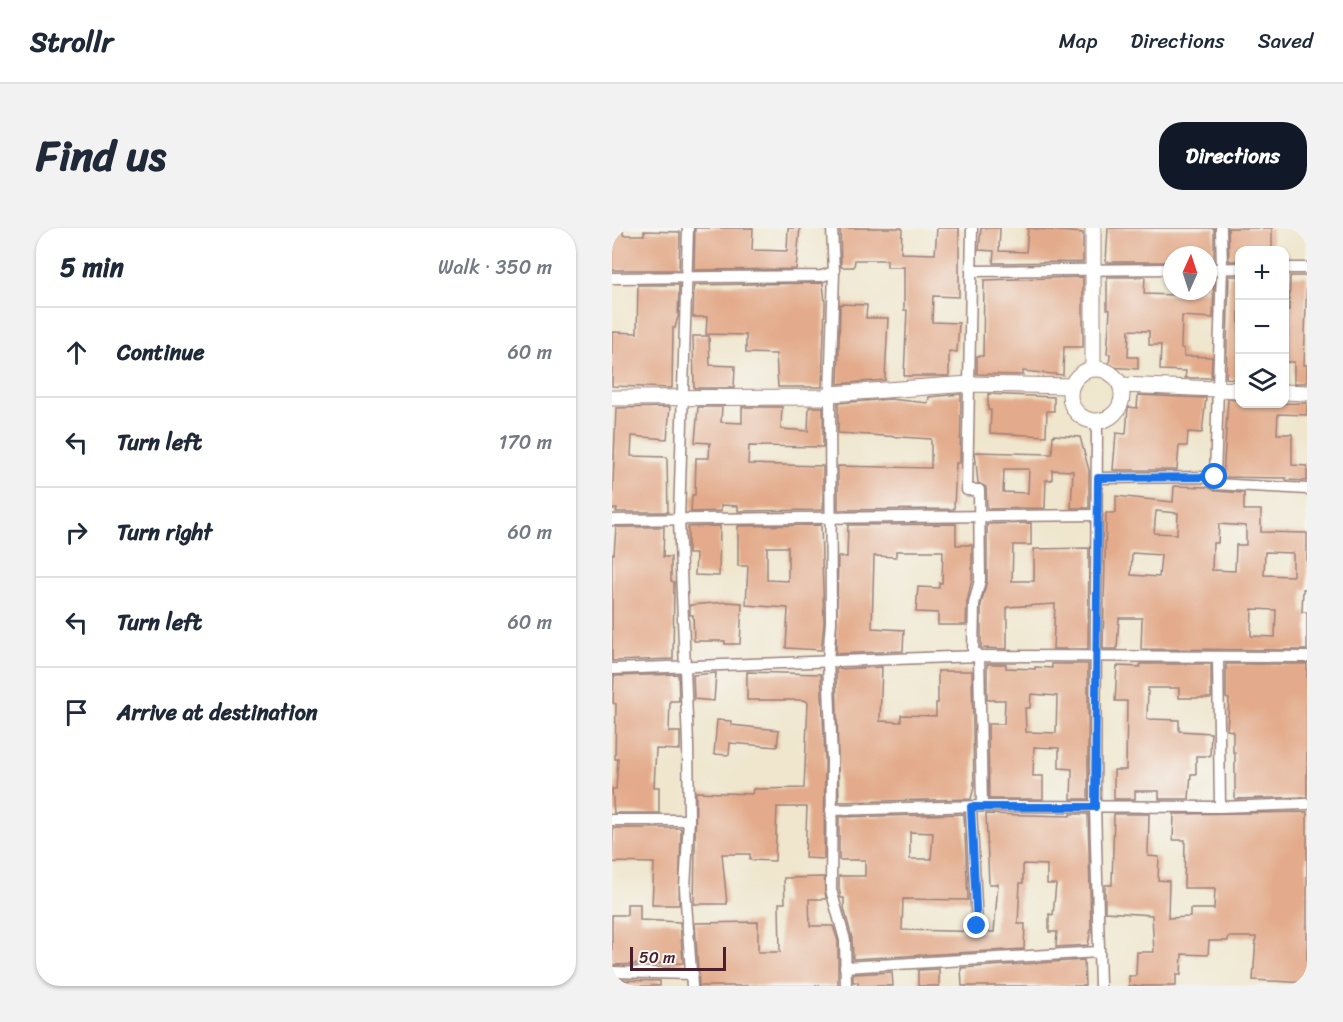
<!DOCTYPE html>
<meta charset="utf-8">
<style>
body{margin:0;font-family:Sriracha,sans-serif;background:#f2f2f3;color:#1f2937}
.controls{position:absolute;right:18px;top:18px;display:grid;overflow:hidden;border-radius:12px;box-shadow:0 2px 4px #0004}
.controls button{width:54px;height:54px;display:grid;place-items:center;padding:0;border:0;border-bottom:2px solid #e0e1e3;background:#fff;color:#1f2937;font:30px sans-serif}
.compass{position:absolute;left:551px;top:18px;width:54px;height:54px;border-radius:50%;background:#fff;box-shadow:0 2px 4px #0004;rotate:3deg}
.scale{position:absolute;left:18px;bottom:15px;width:96px;box-sizing:border-box;padding-left:6px;border:3px solid #4a1f2b;border-top:0;font-size:16px;line-height:21px;white-space:nowrap;color:#4a1f2b;-webkit-text-stroke:4px #f6f6f2;paint-order:stroke}
.stop{position:absolute;width:18px;height:18px;margin:-14px;border:4px solid #1a73e8;border-radius:50%;background:#fff}
.stop.end{background:#1a73e8;border-color:#fff;box-shadow:0 2px 6px #0008}
.list{margin:0;padding:0;list-style:none}
h2{display:flex;justify-content:space-between;align-items:center;height:78px;margin:0;padding:0 24px;font-size:26px}
h2 small{font-size:20px;font-weight:400;color:#747a83}
.list li{display:grid;grid-template-columns:39px 1fr auto;gap:18px;align-items:center;box-sizing:border-box;height:90px;padding:0 24px;border-top:2px solid #e0e1e3}
.list b{display:block;font-size:22px;white-space:nowrap}
.list em{font-size:20px;font-style:normal;color:#747a83}
.icon{flex:none;width:33px;height:33px;fill:none;stroke:currentColor;stroke-width:2;stroke-linecap:round;stroke-linejoin:round}
.map{position:relative;flex:none;width:695px;height:758px;overflow:hidden;border-radius:24px}
header{display:flex;align-items:center;gap:36px;box-sizing:border-box;height:84px;padding:0 30px;background:#fff;border-bottom:2px solid #e0e1e3}
header strong{font-size:28px}
nav{display:flex;gap:33px;margin-inline-start:auto;font-size:21px}
.intro{display:flex;align-items:center;justify-content:space-between;box-sizing:border-box;height:144px;padding:0 36px}
h1{margin:0;font-size:42px}
.button{padding:15px 27px;border-radius:24px;background:#111827;color:#fff;font-size:21px;font-weight:700}
main{display:flex;gap:36px;padding:0 36px}
aside{flex:1;background:#fff;border-radius:24px;box-shadow:0 2px 4px #0004}
.map>svg:first-child{display:block}
</style>
<header>
<strong>Strollr</strong>
<nav><a>Map</a><a>Directions</a><a>Saved</a></nav>
</header>
<div class="intro"><h1>Find us</h1><a class="button">Directions</a></div>
<main>
<aside>
<h2>5 min<small>Walk · 350 m</small></h2>
<ul class="list">
<li><svg class="icon" aria-label="ahead" viewBox="0 0 24 24"><path d="M12 20V5M6 11l6-6 6 6"/></svg><div><b>Continue</b></div><em>60 m</em></li>
<li><svg class="icon" aria-label="left" viewBox="0 0 24 24"><path d="M17 20v-9H6M10 6l-5 5 5 5"/></svg><div><b>Turn left</b></div><em>170 m</em></li>
<li><svg class="icon" aria-label="right" viewBox="0 0 24 24"><path d="M7 20v-9h11M14 6l5 5-5 5"/></svg><div><b>Turn right</b></div><em>60 m</em></li>
<li><svg class="icon" aria-label="left" viewBox="0 0 24 24"><path d="M17 20v-9H6M10 6l-5 5 5 5"/></svg><div><b>Turn left</b></div><em>60 m</em></li>
<li><svg class="icon" aria-label="arrive" viewBox="0 0 24 24"><path d="M6 21V4h12l-3 4 3 4H6"/></svg><div><b>Arrive at destination</b></div></li>
</ul>
</aside>
<div class="map">
<svg width="695" height="758" viewBox="0 0 695 758">
<rect width="100%" height="100%" fill="#f6f6f2"/>
<filter id="ink" filterUnits="userSpaceOnUse"><feTurbulence type="fractalNoise" baseFrequency=".0167" numOctaves="2"/><feDisplacementMap in="SourceGraphic" scale="12" xChannelSelector="R" yChannelSelector="G"/><feConvolveMatrix kernelMatrix="1 2 1 2 8 2 1 2 1" color-interpolation-filters="sRGB"/></filter>
<filter id="wash" filterUnits="userSpaceOnUse"><feTurbulence type="fractalNoise" baseFrequency=".008" numOctaves="4" result="noise"/><feDisplacementMap in="SourceGraphic" scale="24" xChannelSelector="R" yChannelSelector="G"/><feGaussianBlur stdDeviation="1.35" result="paint"/><feColorMatrix in="noise" values="0 0 0 0 0 0 0 0 0 0 0 0 0 0 0 0 0 1.4 0 .05"/><feComposite in="paint" operator="in"/></filter>
<g filter="url(#wash)">
<rect width="100%" height="100%" fill="#efe6cd"/>
<g id="blocks">
<g fill="#e3ab8b" fill-rule="evenodd">
<path d="M0 0H11V7H32V3L68 4 67 42H0Z"/>
<path d="M83 0H141L140 22 175 23 176 0H188L184 41 82 42Z"/>
<path d="M228 0H290L289 25 323 26 325 0H347V69L321 68 320 94 347 95 345 124 337 123V148H292L295 82H292V39H275V32H243L242 39H229Z"/>
<path d="M369 0H388L387 23 414 24 416 0 471 5V34L381 35 382 23 367 22Z"/>
<path d="M496 0H602V33H596V27H560V34H494Z"/>
<path d="M616 0H660V22H627V33H617Z"/>
<path d="M596 48H602L601 90 570 88 569 120 572 121V128L600 129 599 150H573L574 143 548 142 549 117H537V103L517 102 516 129H526V141L497 139 498 126H495L498 82 495 81V49H533L532 66 563 67V63H596Z"/>
<path d="M617 48H627V152L614 150Z"/>
<path d="M678 48H695L692 137H695V155H682V134H673L672 82H677Z"/>
<path d="M471 49V119H452L451 147 411 143V147L365 146V128H371L372 52Z"/>
<path d="M211 55 213 75 210 159H166L164 126 134 125V107L94 106 95 89H81L82 57Z"/>
<path d="M26 57H67L66 89 63 100H61L60 160 0 158V104L25 105Z"/>
<path d="M228 76 255 77 254 90H276L273 152 226 156Z"/>
<path d="M81 108H97L98 137 123 138 122 160H82Z"/>
<path d="M349 166 348 235H344L342 281 226 282V238L319 240V211L226 205V175L278 171 316 175 317 169Z"/>
<path d="M376 166 442 169V183H435L434 208 378 205 379 182H376Z"/>
<path d="M526 167 594 170 590 205 576 204 575 218H567L565 242H501L504 205 514 206 516 179 525 180Z"/>
<path d="M616 171 627 172V176L695 175V187L666 186 665 206H680V237L695 238V253L674 252V250L611 249Z"/>
<path d="M58 179 55 211 20 208 19 228 55 229 56 284H4L5 281H0L4 180Z"/>
<path d="M86 179H110L109 194 130 195V179H170L169 201 196 203 197 179H211V219L137 218 136 236 211 238V282L126 283V278L109 277V283L79 284 80 267H83L84 230H97L98 215 83 214Z"/>
<path d="M441 207 468 209 477 242V280H459L461 243 440 242V252H434L433 280 375 281 374 259 366 255 363 224 440 226ZM392 241H417L416 265 391 264Z"/>
<path d="M562 258 596 259 603 263 632 265V282H649V304L695 305V361H691L690 384H695V422L529 421 530 390H507L505 421H491L494 285H504V268L561 274ZM544 283 566 285 565 306 542 305ZM607 296 634 298V317H624L623 343 600 342 601 315H606ZM653 324 681 325V348L652 347ZM520 325 549 327 547 349 519 347ZM640 381 664 382 663 409 639 408Z"/>
<path d="M419 295V317H401L400 353H422V321L477 320 476 421H441L443 376 395 379V421L369 420V377L375 352V296Z"/>
<path d="M344 296V317H360V351L355 374 354 397H326V385L304 384 306 359 327 360V355H330L331 323H284V329L262 328 260 400 292 402 291 423 224 426 226 329H235L236 297Z"/>
<path d="M209 297 212 394 209 422 174 420 176 380 134 377 136 338H126V298ZM155 319H176V353L155 352Z"/>
<path d="M108 298 107 348 83 347 84 326H76V299Z"/>
<path d="M4 299H52L51 329H59V353L62 354 61 431 0 433V326H2Z"/>
<path d="M115 374 130 375 128 416H113V413H82L81 387H78V377Z"/>
<path d="M375 436H394V440L423 441V439L440 440V436H476V571H459L460 541 447 540V520L422 519 421 548H431V571H377L376 496H392L393 472H375ZM419 466 445 468 444 505 414 504 413 480H418Z"/>
<path d="M528 436H599V470H567V460H536L535 491 567 492V503L599 505 598 528H584V546H579L577 571H547V563H523V571H502V542H514L515 473H503L505 438 528 439Z"/>
<path d="M614 436H695V569L623 571V524H621V503L615 502 617 471 614 470Z"/>
<path d="M270 439 268 493 289 494V487L324 488V475H326V443H360L362 559 359 571 227 574 224 441Z"/>
<path d="M135 444 209 446 213 532 212 631 193 630 195 579H165L163 633 138 632V626H110L115 676H82L84 564 140 566 141 561 192 560 196 474 192 472H135Z"/>
<path d="M104 445 102 473 82 471 81 447Z"/>
<path d="M66 446 67 473H58L57 504H68V522L44 521 42 559H47V585H2L0 561H4L6 531H3L4 476 1 475 2 448Z"/>
<path d="M105 492 119 493V497L167 502 165 519 118 515 117 527 102 526Z"/>
<path d="M695 584V755L641 752 644 709H616V713H597L596 727 570 726 569 747H564V758H517V748H524L525 724H542L540 687 493 684V657H500L502 586H537L536 628 547 629 546 652 557 653 556 690 578 689V681H602L603 660H572L573 612H561L562 586Z"/>
<path d="M352 586 356 672 291 671 290 702 382 704 386 656H377L374 586 458 588V586H476L479 701 476 717 444 719 445 704H437V686L441 687 444 656H435V637L411 636V655H408L406 696H413L412 721 241 731 240 710 232 680V670H229L227 661V648H253V632H227V589ZM298 604 321 605 319 631H298Z"/>
<path d="M1 600H69L67 677H40L42 635 0 634Z"/>
<path d="M212 649 214 671H197L198 698H221L226 713V758H87L83 695 146 694V724H168L167 675H173L172 650Z"/>
<path d="M15 676H28V692L68 694 71 735 0 737V687H15Z"/>
<path d="M472 732 473 758H350L349 740Z"/>
<path d="M327 741V758H306V742Z"/>
<path d="M280 744 281 758H246V754H241V746Z"/>
<path d="M0 752 48 753V758H0Z"/>
</g>
</g>
</g>
<g filter="url(#ink)">
<use href="#blocks" fill-opacity="0" stroke="#9c827c" stroke-width="1.5"/>
<g fill="none" stroke-linecap="round" stroke-linejoin="round">
<defs>
<g id="street">
<path d="M76 0 67 291 76 516 77 592 73 660 80 758"/>
<path d="M220 0 222 44 218 166 219 394 216 432 220 532 219 662 233 712 234 758"/>
<path d="M360 0 355 262H367L368 352 362 376 361 423 367 428 370 578"/>
<path d="M672 40H695"/>
<path d="M596 41 628 40"/>
<path d="M359 43 560 41"/>
<path d="M0 50 210 48 222 44"/>
<path d="M485 193 483 579 488 758"/>
<path d="M603 249 610 40 609 0"/>
<path d="M486 250 603 249V256L695 261"/>
<path d="M0 292 485 287"/>
<path d="M606 430 608 579"/>
<path d="M0 441 367 428 695 429"/>
<path d="M359 579 365 698"/>
<path d="M219 582 370 578 608 579 695 576"/>
<path d="M0 592H77"/>
<path d="M233 739 487 724"/>
<path d="M0 744 81 746"/>
</g>
<g id="secondary">
<path d="M481 0V141"/>
<circle cx="484" cy="167" r="26"/>
<path d="M509 157 628 162"/>
<path d="M672 164 695 165"/>
<path d="M0 170 212 169 218 166 357 156 459 158"/>
</g>
</defs>
<use href="#street" stroke="#9c827c" stroke-width="13"/>
<use href="#secondary" stroke="#9c827c" stroke-width="17"/>
<use href="#street" stroke="#fff" stroke-width="10"/>
<use href="#secondary" stroke="#fff" stroke-width="15"/>
</g>
</g>
<g fill="none" stroke-linecap="round" stroke-linejoin="round" filter="url(#ink)">
<path stroke="#1a73e8" stroke-width="8" d="M365 698 359 579H483L486 250 603 249"/>
</g>
</svg>
<div class="controls">
<button>+</button>
<button>−</button>
<button><svg class="icon" aria-label="layers" viewBox="0 0 24 24"><path d="M12 4l9 5-9 5-9-5zM3 14l9 5 9-5"/></svg></button>
</div>
<svg class="compass" viewBox="-18 -18 36 36"><path d="M0-13l5 13h-10z" fill="#e53935"/><path d="M0 13l5-13h-10z" fill="#747a83"/></svg>
<div class="scale">50 m</div>
<div class="stop" style="left:603px;top:249px"></div>
<div class="stop end" style="left:365px;top:698px"></div>
</div>
</main>
